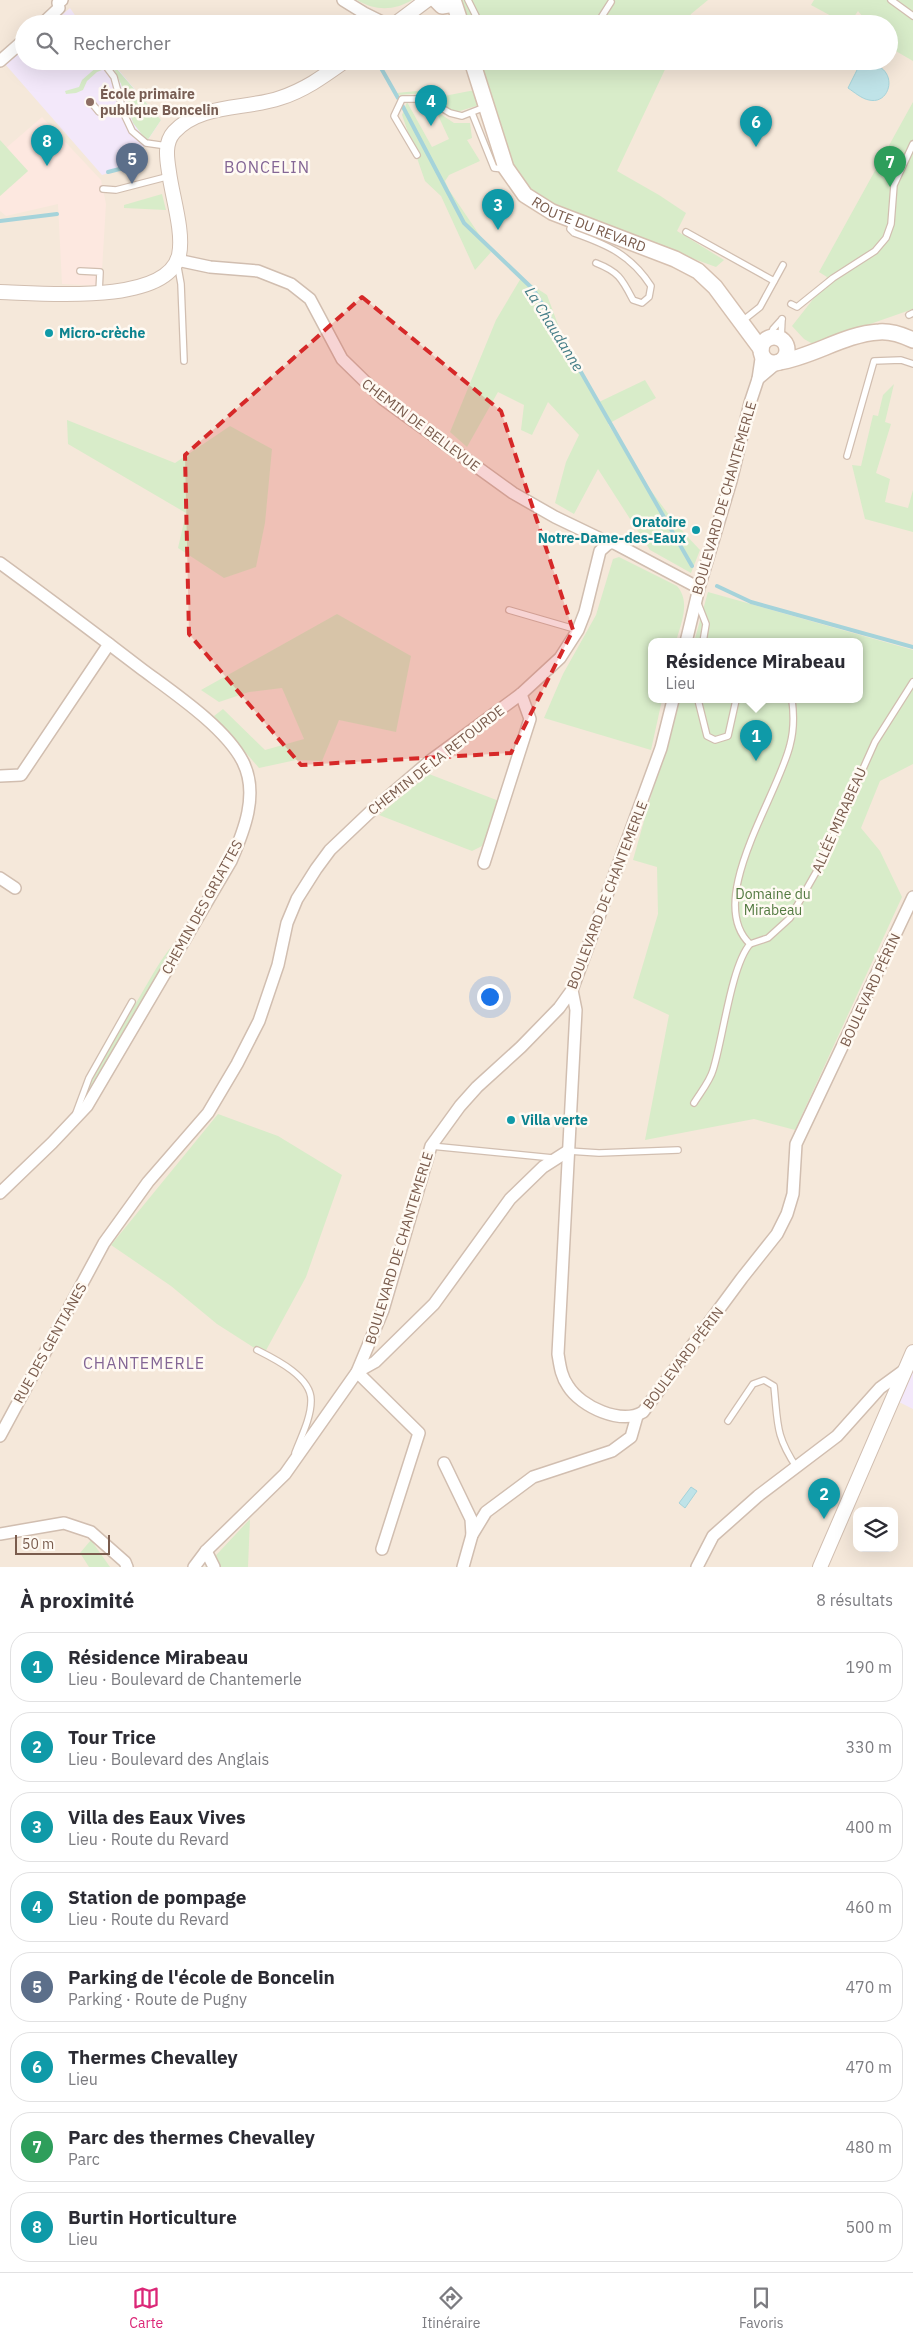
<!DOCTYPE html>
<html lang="fr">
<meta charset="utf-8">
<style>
body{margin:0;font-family:"IBM Plex Sans",sans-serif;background:#f7f7f7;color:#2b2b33}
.controls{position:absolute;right:15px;bottom:15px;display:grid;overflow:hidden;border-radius:10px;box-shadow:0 5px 20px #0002}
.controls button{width:45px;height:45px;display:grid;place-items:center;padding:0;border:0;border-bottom:1px solid #e1e1e2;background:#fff;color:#2b2b33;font:25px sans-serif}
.scale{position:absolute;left:15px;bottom:12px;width:95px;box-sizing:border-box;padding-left:5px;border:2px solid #7a5c4d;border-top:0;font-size:14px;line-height:18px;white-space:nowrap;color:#7a5c4d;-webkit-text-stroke:4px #fffaf3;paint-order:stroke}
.you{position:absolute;left:489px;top:996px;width:18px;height:18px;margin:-12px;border:4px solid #fff;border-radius:50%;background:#1a73e8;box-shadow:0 0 0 8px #1a73e833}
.badge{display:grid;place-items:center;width:32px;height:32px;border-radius:50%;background:#db2777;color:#fff;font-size:16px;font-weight:700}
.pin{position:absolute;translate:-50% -41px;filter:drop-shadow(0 1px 2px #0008)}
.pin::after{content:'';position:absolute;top:26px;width:18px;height:15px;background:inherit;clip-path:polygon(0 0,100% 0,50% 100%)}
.popup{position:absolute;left:648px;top:638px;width:215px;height:65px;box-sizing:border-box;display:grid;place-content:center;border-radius:10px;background:#fff;filter:drop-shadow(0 1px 4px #0005);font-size:16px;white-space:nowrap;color:#7c7c81}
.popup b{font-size:19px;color:#2b2b33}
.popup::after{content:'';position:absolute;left:50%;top:100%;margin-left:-10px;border:10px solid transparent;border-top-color:#fff}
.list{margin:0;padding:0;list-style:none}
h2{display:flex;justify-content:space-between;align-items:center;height:65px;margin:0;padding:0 20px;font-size:21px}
h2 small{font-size:16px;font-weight:400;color:#7c7c81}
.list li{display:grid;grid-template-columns:32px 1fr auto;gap:15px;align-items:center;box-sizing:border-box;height:70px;margin:0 10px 10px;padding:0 10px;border:1px solid #e1e1e2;border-radius:20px}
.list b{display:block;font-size:19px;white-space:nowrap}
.list p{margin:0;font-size:16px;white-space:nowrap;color:#7c7c81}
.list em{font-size:16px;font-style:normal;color:#7c7c81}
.icon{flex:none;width:28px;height:28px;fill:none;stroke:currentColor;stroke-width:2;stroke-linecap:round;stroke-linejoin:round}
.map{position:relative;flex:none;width:913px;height:1567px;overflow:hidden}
.search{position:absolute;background:#fff;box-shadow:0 5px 20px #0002;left:15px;right:15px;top:15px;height:55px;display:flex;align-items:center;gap:12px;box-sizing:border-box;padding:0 18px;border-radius:28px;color:#7c7c81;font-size:19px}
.sheet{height:705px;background:#fff}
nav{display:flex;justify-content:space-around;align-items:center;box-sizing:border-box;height:70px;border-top:1px solid #e1e1e2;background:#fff;font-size:14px;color:#7c7c81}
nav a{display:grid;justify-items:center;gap:2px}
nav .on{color:#db2777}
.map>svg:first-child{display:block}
</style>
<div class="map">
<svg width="913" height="1567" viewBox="0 0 913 1567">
<rect width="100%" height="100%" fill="#fdf6ec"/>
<path fill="#f5e8da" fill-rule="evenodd" d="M0 0H913V1567H0ZM24 24H889V61H24ZM652 642H860V700H652ZM857 1511H894V1548H857Z"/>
<path fill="#fde8e0" d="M42 117 101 180 106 204 101 286 62 284 58 204 6 216 0 211V196L28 171 6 148Z"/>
<g fill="#f3e8fa">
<path d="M70 8 81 24H51L62 15Z"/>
<path d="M24 47V61H111L161 120 131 166 102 175 5 64Z"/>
<path d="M913 1360V1409L897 1401Z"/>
</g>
<g fill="#d8ecc9">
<path d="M357 0H412C394 11 375 11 357 0Z"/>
<path d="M456 0H708L691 14 686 24H464Z"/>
<path d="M814 0H913V61L894 50 889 46V24H869L858 11 849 24H846L811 5Z"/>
<path d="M110 61 161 120 147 141 133 123 121 84Z"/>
<path d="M475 61H669L617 171 659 195 686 213 677 231 724 260 716 267 545 205 519 186Z"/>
<path d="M98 66 102 70 97 72 87 81 83 90 76 93 66 94 65 91 79 87 82 80Z"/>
<path d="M426 90 444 96 475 90 479 105 457 112 448 109 426 93 398 95 397 93Z"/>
<path d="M407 102 432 147 449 139 436 111 454 123H470L472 138 467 140 480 161 449 175 445 181 449 190 491 252 475 270 441 196 425 181 402 115Z"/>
<path d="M913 102V309L813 344 804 339 792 326 814 298 827 277 819 272Z"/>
<path d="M0 140 28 171 0 196Z"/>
<path d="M162 194 166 210 124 208V205Z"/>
<path d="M521 278 547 295 560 330 599 402 645 380 656 398 608 424C637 471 661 510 700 550L691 573 650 550 598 469 574 514 555 503 566 462 579 435 548 402 532 435 521 430 524 405 498 392 467 447 450 432 496 320Z"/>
<path d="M894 384 885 422 891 424 876 473 890 479 885 502 908 508 913 490V532L865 519 852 465 861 466 873 415 878 416 883 395Z"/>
<path d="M67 420 175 463 230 426 272 449 265 523 256 567 224 578 178 548 186 513 68 444Z"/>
<path d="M619 557 677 586C691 602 681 623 676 642H652V700H662L651 750 544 718 563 674 596 615 613 559Z"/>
<path d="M708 592 913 650V764L880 781 861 828 880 851 902 897 795 1130 754 1119 645 1140 669 1015 633 998 658 914 657 867 633 860 678 700H860V642H694Z"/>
<path d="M337 614 411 656 396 732 339 720 322 761 296 760 259 768 214 716 223 709 265 750 304 739 282 688 249 692 219 702 201 690Z"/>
<path d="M429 774 499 801 482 846 472 851 379 815Z"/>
<path d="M182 935 83 1103C95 1069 115 1039 133 1008 148 984 161 955 182 935Z"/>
<path d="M218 1114 278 1136 342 1175 306 1277 264 1354 217 1324 171 1286 111 1245Z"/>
<path d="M250 1519 248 1567H205Z"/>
<path d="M91 1540 110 1567H89L80 1553Z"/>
</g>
<g fill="#bfe3e8" stroke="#a5d3da">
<path d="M852 61H874L873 64C878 66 883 68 886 73 894 85 885 104 869 100 862 99 854 92 848 88L857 70Z"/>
<path d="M691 1487 697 1491 685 1508 679 1503Z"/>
</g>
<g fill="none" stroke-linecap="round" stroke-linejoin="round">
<g stroke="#a5d3da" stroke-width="4">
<path d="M377 61 398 98"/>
<path d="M402 105 464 223 534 290 692 566"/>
<path d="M108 172 131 166 142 149"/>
<path d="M0 221 57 214"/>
<path d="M717 586 751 602 913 647"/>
</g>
<defs>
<g id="service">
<path d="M468 0 480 24"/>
<path d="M891 0 913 16"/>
<path d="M597 24 611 2"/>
<path d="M102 61 114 77 124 114 132 131 146 143 167 146"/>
<path d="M90 101 99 112 122 109"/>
<path d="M472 113 494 168 504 169"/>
<path d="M417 155 394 116 402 99H427L450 113 462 116 485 107"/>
<path d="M103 189 116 190 170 176"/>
<path d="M572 222 570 229 574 233C608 245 631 255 651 286L649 297 642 303 633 300C622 279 619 272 596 263"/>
<path d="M686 232 774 281"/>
<path d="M177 262 181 284 184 361"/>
<path d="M80 271 100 272 99 292"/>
<path d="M791 304 797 307 833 278 875 251 886 238 891 224 894 185 913 144"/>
<path d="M909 315 913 313"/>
<path d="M741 322 760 307 783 265"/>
<path d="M769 338 773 329 782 319"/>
<path d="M781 339 782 319"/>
<path d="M847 456 874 361 901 360 913 364"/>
<path d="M697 601 706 624 703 642"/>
<path d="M509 610 578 630"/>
<path d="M750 642H764"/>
<path d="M698 700 707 736 715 740 728 736 736 700"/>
<path d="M792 700C794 715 794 730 790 745 778 796 704 901 750 944L768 938 790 918 819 867 875 742 913 682"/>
<path d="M694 1103C700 1093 710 1081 713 1070 723 1039 731 966 750 944"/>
<path d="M76 1113 89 1078 132 1002"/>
<path d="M431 1146 553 1158"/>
<path d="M568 1151 599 1153 678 1150"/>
<path d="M257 1350C275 1359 312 1377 311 1401 311 1418 301 1437 295 1453"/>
<path d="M728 1421 753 1384 764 1380 774 1386C778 1424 775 1435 797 1468"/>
</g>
<g id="minor">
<path d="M343 0 364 13 386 24"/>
<path d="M42 24 59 8 58 3 62 0"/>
<path d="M0 61 24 40"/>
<path d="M177 260 210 267 258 271 291 284 310 299 342 359 383 399 513 493 555 517 609 543"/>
<path d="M758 379 762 352"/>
<path d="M0 563C48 598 96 634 143 670 174 693 226 728 243 762 259 794 244 831 231 861L87 1106 52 1143 0 1193"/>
<path d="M686 642 699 588 731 481 750 403 758 379 778 362"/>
<path d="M0 776 21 775 109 644"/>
<path d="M484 863 530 719 521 694"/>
<path d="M0 878 15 888"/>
<path d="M572 990 576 1010 558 1354C560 1366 561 1376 568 1386 581 1407 621 1425 643 1412L742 1278 777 1234 787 1214 793 1194 796 1144 913 897"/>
<path d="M0 1436 104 1243 148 1182 208 1113 237 1064 259 1021 278 965 287 923 297 899 316 869 330 850 369 813 430 761 521 694 560 658 578 630 585 612 600 551 609 543H614L699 588"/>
<path d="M444 1463 471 1519 472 1535"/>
<path d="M0 1534 64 1523 91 1532 125 1562 127 1567"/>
<path d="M382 1549 419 1433 357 1372 375 1362 434 1304 510 1199 543 1167 568 1151"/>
<path d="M206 1551 214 1567"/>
<path d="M194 1567 206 1551 285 1474 357 1372 383 1310 431 1146 460 1106 477 1087 521 1047 559 1008 572 990 646 789 661 748 673 700"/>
<path d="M463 1567 472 1535 486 1512 533 1477 612 1451 631 1437 637 1416"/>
<path d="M697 1567 713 1536 758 1496 837 1436 880 1388 906 1369"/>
</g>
<g id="tertiary">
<path d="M395 24 427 0"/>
<path d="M0 292C40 293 167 306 179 255 184 232 172 196 169 172 167 159 164 143 174 132 201 103 245 110 280 98 305 90 324 76 345 61"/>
<path d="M820 1567 913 1352"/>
</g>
<g id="secondary">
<path d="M436 0 442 6 448 5 452 0"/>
<path d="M453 0 461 24"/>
<path id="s1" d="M472 61 506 168 525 195 552 212 675 259 698 271 715 287 761 349"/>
<circle cx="774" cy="350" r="13"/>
<path d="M779 362C813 357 844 334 879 332 891 331 902 335 913 340"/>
</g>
</defs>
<use href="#service" stroke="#d1beb0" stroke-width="8"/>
<use href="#minor" stroke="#d1beb0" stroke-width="14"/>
<use href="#tertiary" stroke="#d1beb0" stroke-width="16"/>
<use href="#secondary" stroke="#d6c0b0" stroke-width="18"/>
<use href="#service" stroke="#fff" stroke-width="5.5"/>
<use href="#minor" stroke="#fff" stroke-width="11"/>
<use href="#tertiary" stroke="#fff" stroke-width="14"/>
<use href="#secondary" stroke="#fff" stroke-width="15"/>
</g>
<path fill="#d62828" fill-opacity="0.2" stroke="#d62828" stroke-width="4" stroke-dasharray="10 6" stroke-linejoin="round" d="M362 297 501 411 573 630 511 753 301 765 189 634 185 455Z"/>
<circle fill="#8d6e63" stroke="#fffaf3" stroke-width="2" cx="90" cy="102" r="5"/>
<g fill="#0f9aa8" stroke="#fffaf3" stroke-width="2">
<circle cx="49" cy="333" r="5"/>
<circle cx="696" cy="530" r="5"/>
<circle cx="511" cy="1120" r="5"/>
</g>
<g text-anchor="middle" stroke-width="5" stroke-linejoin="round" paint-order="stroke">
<g font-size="14" font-weight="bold" fill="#785e54" stroke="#fffaf3" text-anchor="start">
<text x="100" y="99">École primaire<tspan x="100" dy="16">publique Boncelin</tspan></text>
</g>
<g font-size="14" fill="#7a5c4d" stroke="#fffaf3">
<text dy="5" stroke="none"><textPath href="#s1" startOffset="216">ROUTE DU REVARD</textPath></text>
<text transform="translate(421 425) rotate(37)" y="5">CHEMIN DE BELLEVUE</text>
<text transform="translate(724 498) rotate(-74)" y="5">BOULEVARD DE CHANTEMERLE</text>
<text transform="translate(436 760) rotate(-38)" y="5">CHEMIN DE LA RETOURDE</text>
<text transform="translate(839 820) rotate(-66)" y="5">ALLÉE MIRABEAU</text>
<text transform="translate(607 895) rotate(-69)" y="5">BOULEVARD DE CHANTEMERLE</text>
<text transform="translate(202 907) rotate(-61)" y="5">CHEMIN DES GRIATTES</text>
<text transform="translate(870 990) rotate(-65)" y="5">BOULEVARD PÉRIN</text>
<text transform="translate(399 1248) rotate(-73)" y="5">BOULEVARD DE CHANTEMERLE</text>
<text transform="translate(50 1343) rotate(-61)" y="5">RUE DES GENTIANES</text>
<text transform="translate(683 1358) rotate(-53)" y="5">BOULEVARD PÉRIN</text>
</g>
<g font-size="14" font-weight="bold" fill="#0d838f" stroke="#fffaf3" text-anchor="start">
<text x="59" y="338">Micro-crèche</text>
<text x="686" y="527" text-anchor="end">Oratoire<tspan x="686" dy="16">Notre-Dame-des-Eaux</tspan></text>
<text x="521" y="1125">Villa verte</text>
</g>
<g font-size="14" fill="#537a41" stroke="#fffaf3">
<text x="773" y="899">Domaine du<tspan x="773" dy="16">Mirabeau</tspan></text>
</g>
<g font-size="15" font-style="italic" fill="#437c86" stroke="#fffaf3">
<text transform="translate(554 329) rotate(58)" y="5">La Chaudanne</text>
</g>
<g font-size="16" letter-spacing="1" fill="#846695" stroke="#fffaf3">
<text x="267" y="173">BONCELIN</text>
<text x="144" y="1369">CHANTEMERLE</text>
</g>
</g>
</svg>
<div class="controls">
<button><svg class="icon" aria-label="layers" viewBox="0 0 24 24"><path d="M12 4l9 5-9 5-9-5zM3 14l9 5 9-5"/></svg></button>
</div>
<div class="scale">50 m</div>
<div class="you"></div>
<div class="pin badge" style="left:756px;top:761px;background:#0f9aa8">1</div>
<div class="popup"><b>Résidence Mirabeau</b>Lieu</div>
<div class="pin badge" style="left:824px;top:1519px;background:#0f9aa8">2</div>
<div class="pin badge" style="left:498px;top:230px;background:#0f9aa8">3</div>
<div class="pin badge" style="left:431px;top:126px;background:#0f9aa8">4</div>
<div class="pin badge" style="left:132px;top:184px;background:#5c6f8a">5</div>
<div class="pin badge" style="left:756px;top:147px;background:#0f9aa8">6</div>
<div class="pin badge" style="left:890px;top:187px;background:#2e9e5b">7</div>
<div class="pin badge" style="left:47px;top:166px;background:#0f9aa8">8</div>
<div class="search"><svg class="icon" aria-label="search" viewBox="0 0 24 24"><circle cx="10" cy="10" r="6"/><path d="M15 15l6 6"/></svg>Rechercher</div>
</div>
<section class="sheet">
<h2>À proximité<small>8 résultats</small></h2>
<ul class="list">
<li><span class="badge" style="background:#0f9aa8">1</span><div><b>Résidence Mirabeau</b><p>Lieu · Boulevard de Chantemerle</p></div><em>190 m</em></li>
<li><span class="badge" style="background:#0f9aa8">2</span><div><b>Tour Trice</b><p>Lieu · Boulevard des Anglais</p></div><em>330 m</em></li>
<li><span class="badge" style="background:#0f9aa8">3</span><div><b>Villa des Eaux Vives</b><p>Lieu · Route du Revard</p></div><em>400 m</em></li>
<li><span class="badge" style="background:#0f9aa8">4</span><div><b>Station de pompage</b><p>Lieu · Route du Revard</p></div><em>460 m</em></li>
<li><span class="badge" style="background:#5c6f8a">5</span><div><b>Parking de l'école de Boncelin</b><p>Parking · Route de Pugny</p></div><em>470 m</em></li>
<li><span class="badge" style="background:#0f9aa8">6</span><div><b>Thermes Chevalley</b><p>Lieu</p></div><em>470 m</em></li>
<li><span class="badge" style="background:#2e9e5b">7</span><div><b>Parc des thermes Chevalley</b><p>Parc</p></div><em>480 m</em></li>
<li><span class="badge" style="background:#0f9aa8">8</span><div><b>Burtin Horticulture</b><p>Lieu</p></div><em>500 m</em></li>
</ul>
</section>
<nav>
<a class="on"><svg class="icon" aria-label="map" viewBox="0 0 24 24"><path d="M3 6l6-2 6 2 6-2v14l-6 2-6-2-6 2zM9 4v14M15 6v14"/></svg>Carte</a>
<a><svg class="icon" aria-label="directions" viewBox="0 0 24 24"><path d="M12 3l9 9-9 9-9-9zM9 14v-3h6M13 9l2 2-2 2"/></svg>Itinéraire</a>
<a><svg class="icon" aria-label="saved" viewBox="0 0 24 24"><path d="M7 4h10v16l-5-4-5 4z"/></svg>Favoris</a>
</nav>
